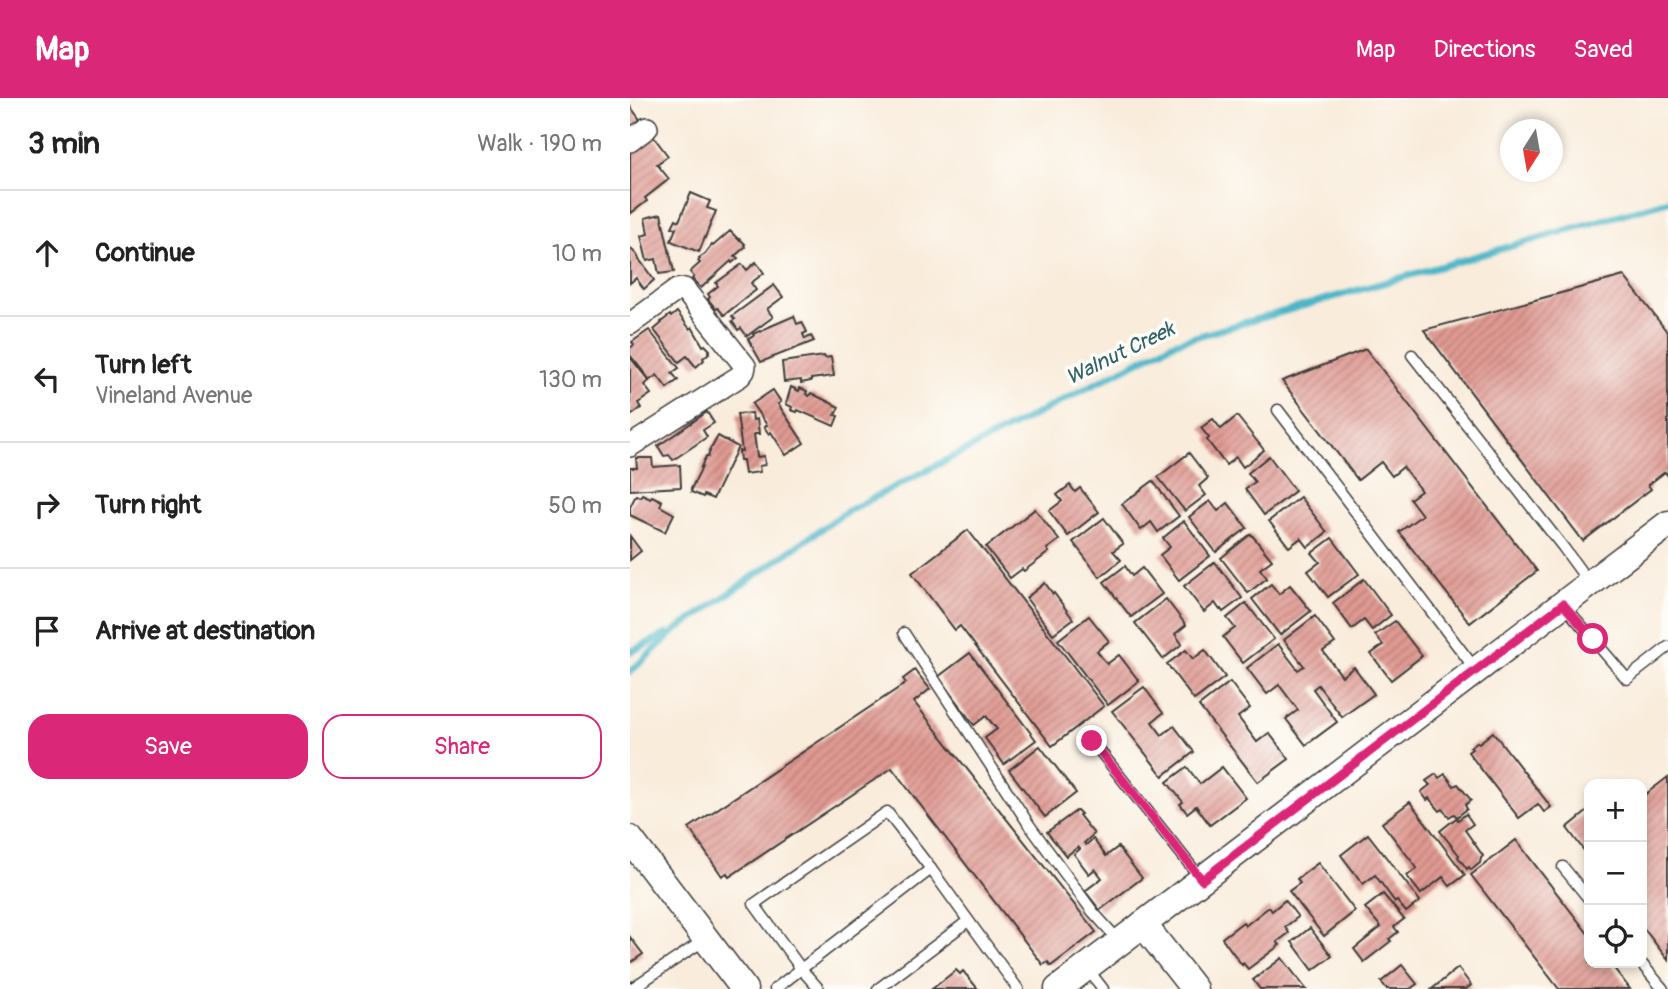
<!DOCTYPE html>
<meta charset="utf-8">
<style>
body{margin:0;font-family:Pangolin,sans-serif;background:#f2f2f2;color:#222}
.controls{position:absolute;right:21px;bottom:21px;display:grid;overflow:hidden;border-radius:14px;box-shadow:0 4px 10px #0003}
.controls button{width:63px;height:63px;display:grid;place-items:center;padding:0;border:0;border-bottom:2px solid #e0e0e0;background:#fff;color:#222;font:35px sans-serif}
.compass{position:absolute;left:870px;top:21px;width:63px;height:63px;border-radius:50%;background:#fff;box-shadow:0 4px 10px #0003;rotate:191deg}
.stop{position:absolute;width:21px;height:21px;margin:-16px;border:5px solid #db2777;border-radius:50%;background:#fff}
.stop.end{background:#db2777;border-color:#fff;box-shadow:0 2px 7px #0008}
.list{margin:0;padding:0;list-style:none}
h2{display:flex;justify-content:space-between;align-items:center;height:91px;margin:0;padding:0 28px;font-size:30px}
h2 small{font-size:23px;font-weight:400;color:#767676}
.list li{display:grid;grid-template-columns:46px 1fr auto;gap:21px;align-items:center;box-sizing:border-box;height:126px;padding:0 28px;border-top:2px solid #e0e0e0}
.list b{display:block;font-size:26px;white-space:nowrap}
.list p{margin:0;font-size:23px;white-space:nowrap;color:#767676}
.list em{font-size:23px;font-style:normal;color:#767676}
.actions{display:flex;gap:14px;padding:21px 28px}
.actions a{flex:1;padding:16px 0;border:2px solid #db2777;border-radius:21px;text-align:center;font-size:24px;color:#db2777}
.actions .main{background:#db2777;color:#fff}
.icon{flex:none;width:38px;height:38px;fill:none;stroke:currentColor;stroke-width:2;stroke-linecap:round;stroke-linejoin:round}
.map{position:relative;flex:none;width:1038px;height:891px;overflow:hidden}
header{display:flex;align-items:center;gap:42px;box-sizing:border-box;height:98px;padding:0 35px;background:#db2777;color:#fff}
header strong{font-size:33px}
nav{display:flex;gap:38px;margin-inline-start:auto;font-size:24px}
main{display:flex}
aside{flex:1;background:#fff}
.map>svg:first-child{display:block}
</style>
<header>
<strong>Map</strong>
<nav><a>Map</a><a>Directions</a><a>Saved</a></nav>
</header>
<main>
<aside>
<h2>3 min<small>Walk · 190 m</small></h2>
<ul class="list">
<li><svg class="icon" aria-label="ahead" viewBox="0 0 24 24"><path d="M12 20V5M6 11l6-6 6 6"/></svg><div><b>Continue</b></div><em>10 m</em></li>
<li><svg class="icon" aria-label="left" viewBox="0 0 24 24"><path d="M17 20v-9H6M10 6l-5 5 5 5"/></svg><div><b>Turn left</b><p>Vineland Avenue</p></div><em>130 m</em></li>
<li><svg class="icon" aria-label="right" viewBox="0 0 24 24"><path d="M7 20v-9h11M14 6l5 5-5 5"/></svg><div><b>Turn right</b></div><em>50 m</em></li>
<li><svg class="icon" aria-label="arrive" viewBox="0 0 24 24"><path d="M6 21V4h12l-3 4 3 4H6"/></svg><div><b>Arrive at destination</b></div></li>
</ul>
<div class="actions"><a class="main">Save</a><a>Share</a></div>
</aside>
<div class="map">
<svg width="1038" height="891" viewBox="0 0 1038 891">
<defs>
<pattern id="building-hatch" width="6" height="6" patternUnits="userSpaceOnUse" patternTransform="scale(1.75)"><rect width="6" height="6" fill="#e09a93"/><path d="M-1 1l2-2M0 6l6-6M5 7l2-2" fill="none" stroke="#b57d77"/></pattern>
</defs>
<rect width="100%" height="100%" fill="#fdfcf7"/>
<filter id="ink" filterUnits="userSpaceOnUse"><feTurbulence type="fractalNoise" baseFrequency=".0143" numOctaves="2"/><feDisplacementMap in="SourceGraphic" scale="14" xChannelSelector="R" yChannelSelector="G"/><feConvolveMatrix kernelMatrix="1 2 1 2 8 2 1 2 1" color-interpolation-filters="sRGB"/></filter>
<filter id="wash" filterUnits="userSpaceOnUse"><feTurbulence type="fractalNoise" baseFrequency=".00686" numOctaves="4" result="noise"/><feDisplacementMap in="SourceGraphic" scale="28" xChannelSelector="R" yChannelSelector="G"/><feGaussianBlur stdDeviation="1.57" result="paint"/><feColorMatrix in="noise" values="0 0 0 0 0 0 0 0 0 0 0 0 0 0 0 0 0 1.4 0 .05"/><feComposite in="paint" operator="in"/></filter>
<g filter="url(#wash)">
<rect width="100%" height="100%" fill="#f9ecdb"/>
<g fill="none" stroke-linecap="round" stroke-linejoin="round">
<g stroke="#4bb6c8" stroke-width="7">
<path d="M0 554 37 536"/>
<path d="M0 574 45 533 216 414 544 245 1038 103"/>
</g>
</g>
<g id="blocks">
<g fill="url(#building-hatch)">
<path d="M0 8 11 23 0 31Z"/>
<path d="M23 38 38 58 27 66 39 81 15 100 17 103 0 116V53Z"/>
<path d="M61 95 80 103 77 110 86 113 69 154 41 143 46 130 42 129 46 121 49 123Z"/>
<path d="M31 116 44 174 29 176 26 161 17 163 11 138 18 136 15 120Z"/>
<path d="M100 133 109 142 110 141 115 146 114 147 115 149 105 158 108 160 102 165 101 163 71 190 62 181 64 179 60 174 70 165 68 163 70 161 69 160 75 156 82 147 83 148Z"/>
<path d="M0 150 7 157 10 164H11L24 182 14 191 6 180 0 185Z"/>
<path d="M126 164 134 175 121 185 126 192 94 217 88 210 86 211 78 201 80 199 78 196 88 188 86 185 112 166 117 172Z"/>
<path d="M994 178 1038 235V378L1035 374 1018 387 1021 391 953 443 794 232Z"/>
<path d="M144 187 153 199 137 211 143 219 117 238 111 230 108 232 102 223 105 221 102 218Z"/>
<path d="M47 214 60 231 62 229 73 248 75 247 80 252 78 254 79 255 73 260 74 262 66 269 57 258 49 264 24 232 32 225 31 224 40 217 41 219Z"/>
<path d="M164 218 167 226 172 224 177 234 173 236 175 241 181 238 184 243 131 264 118 241 124 238 123 236 130 233 131 234 134 232V231Z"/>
<path d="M19 232 49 270 42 275 48 282 37 290 27 277 20 282 0 257V250L4 247 2 244Z"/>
<path d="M736 251 907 473 840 525 769 434 792 417 780 401 791 393 773 369 762 378 751 364 728 382 652 283Z"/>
<path d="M194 258 195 260 201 259 204 278 181 281V283L171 285V282L154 284 152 264Z"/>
<path d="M0 259 19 283 14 287 21 296 8 305 11 310 2 317 0 315Z"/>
<path d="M161 289 169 293 170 290 177 293 176 296 179 298 181 295 209 309 205 317 208 318 204 328 168 312 167 314 161 312 162 309 156 306Z"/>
<path d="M143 292 151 304 148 306 174 345 156 357 141 334 139 336 134 329 137 327 122 306Z"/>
<path d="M77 314 84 325 73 332 77 339 43 362 39 357 34 358 28 348Z"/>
<path d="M122 315 123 322 127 321 129 336H124L127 359 134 358 135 367 129 368 130 374 115 376 113 362H110L109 353H112L107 316Z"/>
<path d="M607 318 634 352 613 369 606 359 596 367 577 342 579 340 571 330 583 321 591 331Z"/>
<path d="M88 338 108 349 83 401 74 397 73 399 61 394 62 391H61L72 369H71L76 358 78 359 80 353H79L81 349H82Z"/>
<path d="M559 355 578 380 569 388 576 397 555 413 528 379Z"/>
<path d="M639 358 665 393 634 417 615 391 625 384 618 375Z"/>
<path d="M6 360H22L23 369 50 367 51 389 0 392V370H7Z"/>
<path d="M523 383 549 418 528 434 521 424 511 432 492 406Z"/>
<path d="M440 387 445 394 450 390 469 414 438 438 419 413 432 403 427 397Z"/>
<path d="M12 396 20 400 22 398 32 403 30 408 44 416 35 434 0 417V409L6 397 10 399Z"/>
<path d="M670 399 697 434 678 449 671 440 659 449 639 423Z"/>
<path d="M580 403 588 413 598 405 617 430 586 454 559 419Z"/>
<path d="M405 411 429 442 417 451 419 454 394 473 392 471 380 480 356 449Z"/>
<path d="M474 420 493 446 483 453 491 462 470 479 443 444Z"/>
<path d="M554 423 580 458 549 482 530 457 540 449 533 440Z"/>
<path d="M338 432 474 608 422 648 330 528 325 532 282 475Z"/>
<path d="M621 436 642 462 630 471 637 480 618 495 591 460Z"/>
<path d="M0 438 11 453 0 462Z"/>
<path d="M702 440 729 476 698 499 678 473 690 464 682 455Z"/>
<path d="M585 464 612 500 593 514 591 511 590 512 585 505 574 514 554 488Z"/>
<path d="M495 468 502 478 512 470 532 496 501 519 474 484Z"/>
<path d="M734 481 761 517 742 532 734 522 722 531 703 505Z"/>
<path d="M415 485 423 496 424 495 443 521 423 536 396 500Z"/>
<path d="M641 486 649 496 660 487 681 513 650 537 622 501Z"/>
<path d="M536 501 556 527 545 536 552 546 533 561 505 525Z"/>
<path d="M616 505 644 541 613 565 593 539 605 530 597 520Z"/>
<path d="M459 518 479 543 467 553 477 566 489 557 509 583 478 607 428 542Z"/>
<path d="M685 518 705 545 693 553 712 578 724 569 744 596 712 619 688 587 683 591 707 624 676 647 656 621 668 612 649 587 637 596 617 570 648 546 668 572 674 568 654 542Z"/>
<path d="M765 523 792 558 761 582 741 556 753 547 745 537Z"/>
<path d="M556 552 563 561 575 552 595 579 564 602 537 566Z"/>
<path d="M340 555 406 642 374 666 355 640 367 631 356 618 344 627 308 579Z"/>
<path d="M285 572 300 591 284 604 466 834 421 868 418 864 413 867 262 670 99 779 97 775 92 778 59 730 276 585 273 581Z"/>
<path d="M600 584 620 610 608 619 627 644 639 635 659 661 628 684 569 608Z"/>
<path d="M514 589 533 615 522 624 532 637 544 628 564 654 533 678 482 613Z"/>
<path d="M863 634 921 709 914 714 908 706 889 720 838 654 842 651 840 649 847 644 849 645Z"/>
<path d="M410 648 446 695 415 719 379 672Z"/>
<path d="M557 669 570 686 592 669 616 700 580 727 566 708 557 715 550 706 553 704 537 684Z"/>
<path d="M806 676 809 680 815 676 824 688 828 686 841 702 835 707 837 711 827 719 824 716 819 719 813 711 810 713 799 700 797 702 791 694 800 687 796 683Z"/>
<path d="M1038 679V862L1012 828V699Z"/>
<path d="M780 704 835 777 820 788 813 779 791 796 777 778 787 770 752 725Z"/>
<path d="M959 712V759L937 730Z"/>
<path d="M446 713H448L451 716 449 717 464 736 454 745 456 747 463 741 476 758 488 749 512 780 470 812 455 793 472 780 465 771 459 776 444 756 450 751 448 749 436 758 417 734Z"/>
<path d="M836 716 843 726 835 732 853 758 851 760 850 765 841 772 839 769 837 771 828 759 829 757 810 733 826 720 828 722Z"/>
<path d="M738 736 790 803 776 814 767 803 765 804 745 777 733 786 711 757Z"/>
<path d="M886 742 959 837V865H980L1000 891H929L841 777Z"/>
<path d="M688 765 725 813 694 838 659 793 670 785 667 781Z"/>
<path d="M753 796 774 821 764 829 768 834 759 841 761 843 734 864 724 851 751 829 735 810Z"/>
<path d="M655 802 668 819 655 829 659 835 647 844 650 847 618 871 613 865 612 867 592 840 613 824 615 828 639 809 642 813Z"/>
<path d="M680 830 702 858 683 872 662 844Z"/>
<path d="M0 839 13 856 0 865Z"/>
<path d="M652 860 676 891H630L623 882Z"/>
<path d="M772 867 787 886 780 891H757L751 884Z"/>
<path d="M828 870 841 887 836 891H802Z"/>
<path d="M326 872 330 876 333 873 348 891H302Z"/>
</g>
</g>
</g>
<g filter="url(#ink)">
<use href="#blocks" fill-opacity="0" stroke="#3d3b39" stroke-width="2"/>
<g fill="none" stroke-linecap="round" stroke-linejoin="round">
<defs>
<g id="service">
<path d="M782 257 933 449 960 486"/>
<path d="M648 312 846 572"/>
<path d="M933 506 997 581 1038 549"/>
<path d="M274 535 400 728 463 814 490 844"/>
<path d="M462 643 572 782"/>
<path d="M933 769 959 801"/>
<path d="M1011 865 1033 891"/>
<path d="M456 869 473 891"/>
<path d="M1 891 76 841"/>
<path d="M145 891 301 771 388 891"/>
<path d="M189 891 172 872 124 806 257 714 301 771"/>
<path d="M248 891 338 823"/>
</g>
<g id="minor">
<path d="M0 43 17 30"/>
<path d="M0 226 47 192 54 191 115 268 114 273 110 278 0 348"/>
</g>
<g id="tertiary">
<path d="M0 741 114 891"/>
<path d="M513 826 564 891"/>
<path d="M428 891 1038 426"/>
</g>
</defs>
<use href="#service" stroke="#3d3b39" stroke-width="13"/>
<use href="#minor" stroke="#3d3b39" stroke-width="24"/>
<use href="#tertiary" stroke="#3d3b39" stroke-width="29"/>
<use href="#service" stroke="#fff" stroke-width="10"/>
<use href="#minor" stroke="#fff" stroke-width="21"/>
<use href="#tertiary" stroke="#fff" stroke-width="26"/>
</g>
</g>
<g fill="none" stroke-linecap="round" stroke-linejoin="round" filter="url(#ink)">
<path stroke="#db2777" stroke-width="9" d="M462 643 572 782 933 506 963 541"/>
</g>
<g text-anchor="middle" stroke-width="7" stroke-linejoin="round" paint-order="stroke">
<g font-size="21" font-style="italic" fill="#316169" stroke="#fdfcf7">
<text transform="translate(490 255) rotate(-26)" y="7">Walnut Creek</text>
</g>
</g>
</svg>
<div class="controls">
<button>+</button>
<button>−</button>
<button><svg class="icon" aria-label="locate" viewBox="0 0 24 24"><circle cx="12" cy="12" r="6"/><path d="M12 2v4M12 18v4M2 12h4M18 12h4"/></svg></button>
</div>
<svg class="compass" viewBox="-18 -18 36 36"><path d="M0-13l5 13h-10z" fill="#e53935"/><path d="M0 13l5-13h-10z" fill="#767676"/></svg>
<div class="stop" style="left:963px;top:541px"></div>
<div class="stop end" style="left:462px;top:643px"></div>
</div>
</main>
